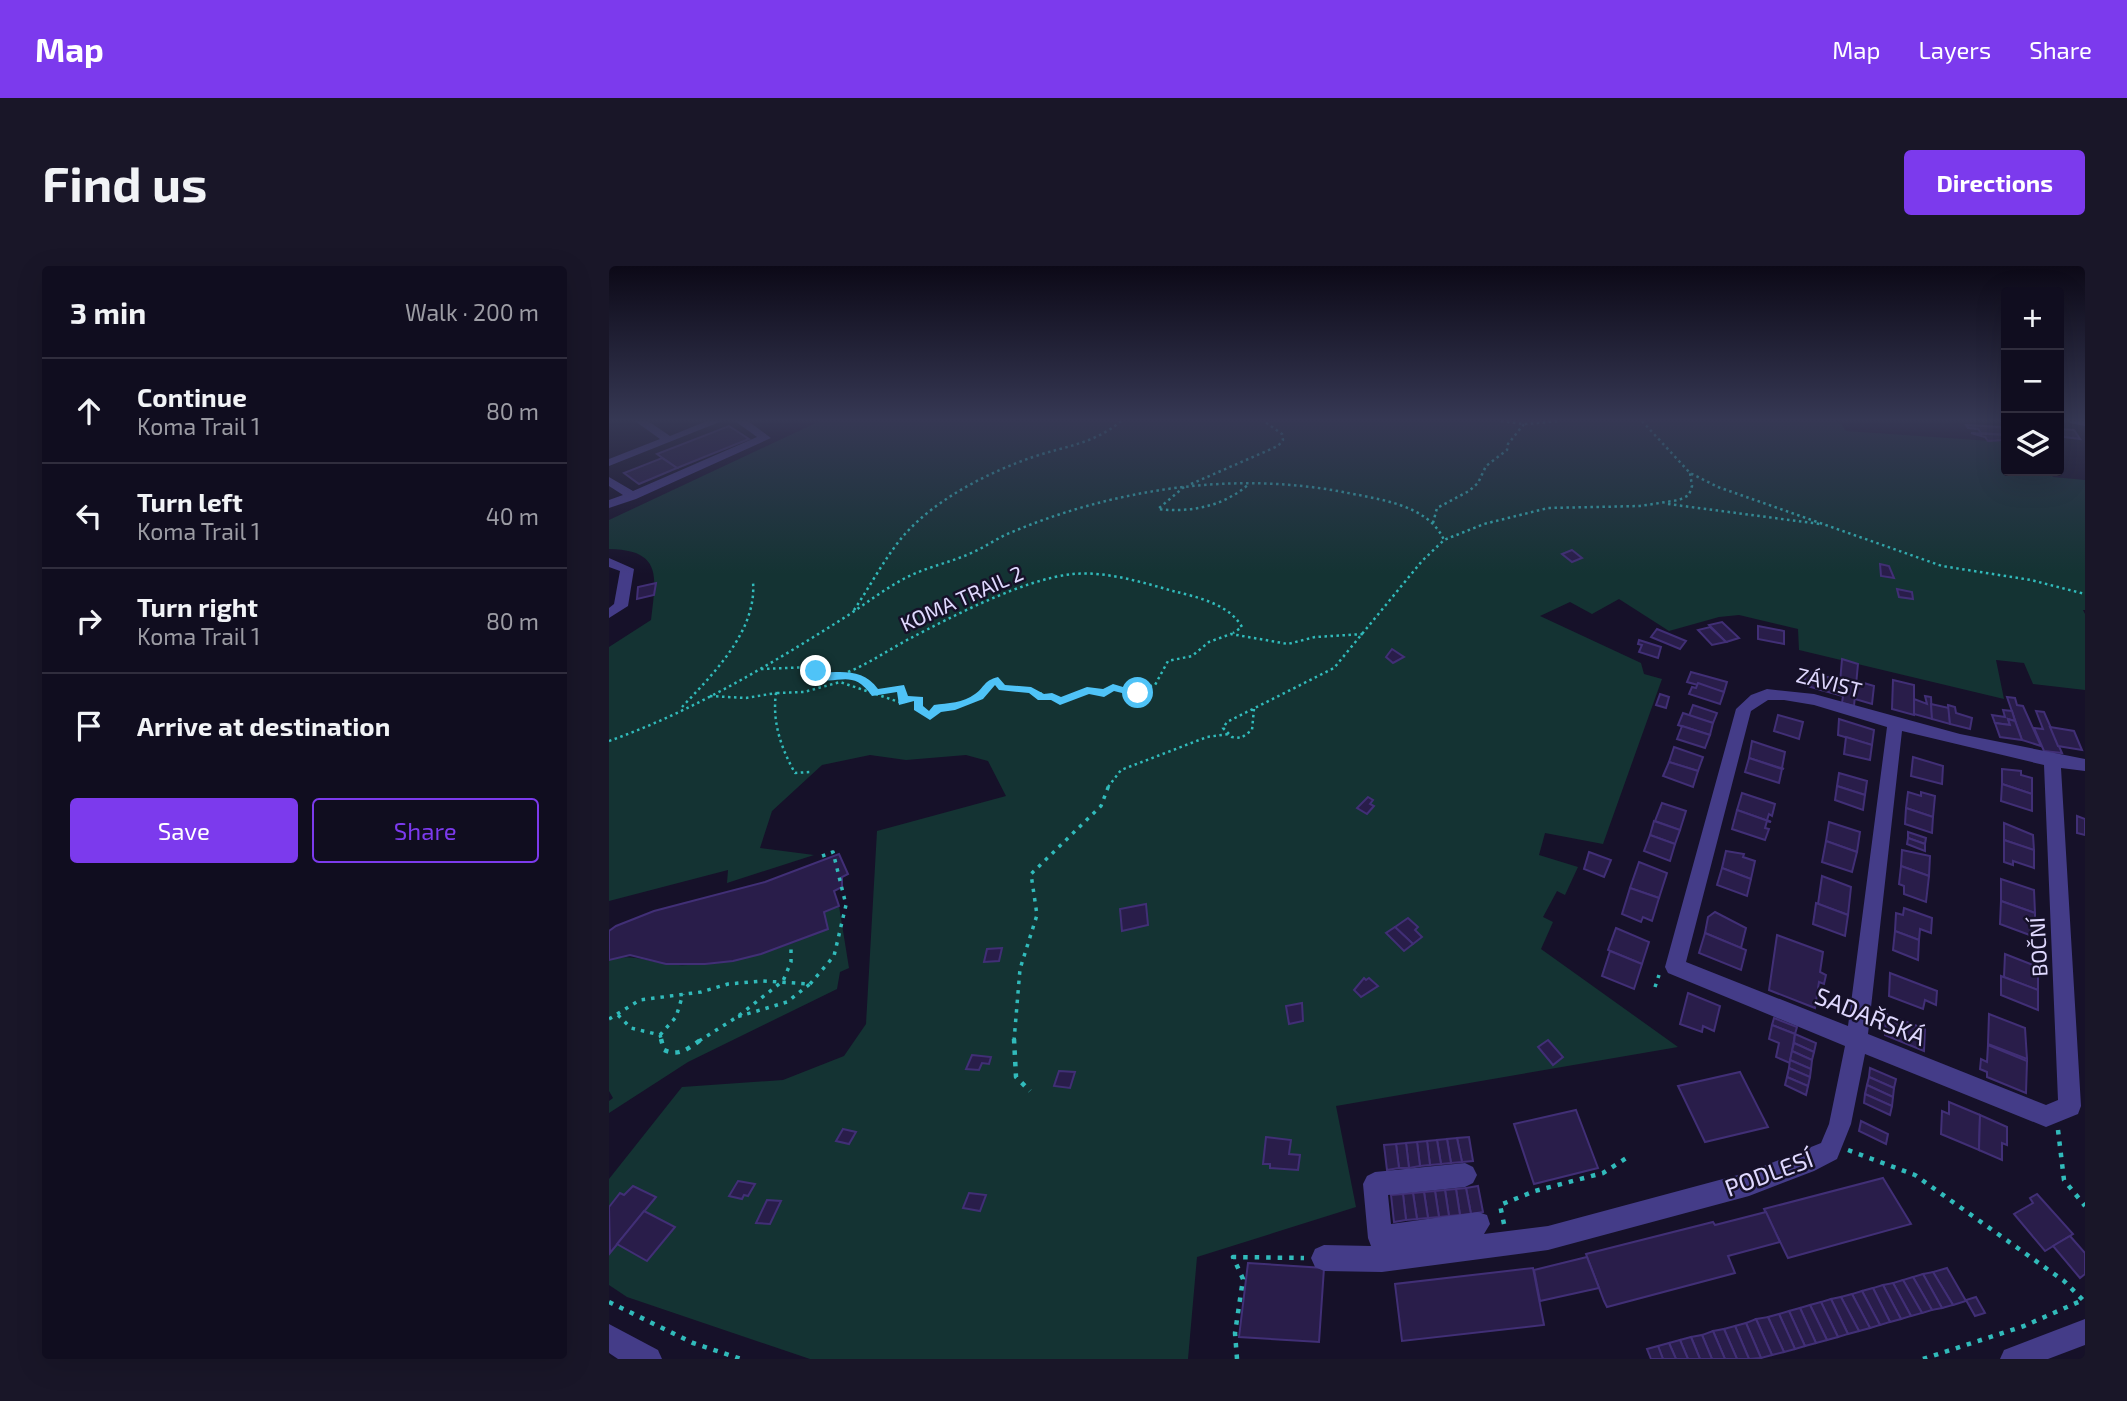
<!DOCTYPE html>
<meta charset="utf-8">
<style>
body{margin:0;font-family:"Exo 2",sans-serif;background:#191628;color:#f1f3f6}
.controls{position:absolute;right:21px;top:21px;display:grid;overflow:hidden;border-radius:7px;box-shadow:0 7px 28px #0002}
.controls button{width:63px;height:63px;display:grid;place-items:center;padding:0;border:0;border-bottom:2px solid #302d3d;background:#100d1f;color:#f1f3f6;font:35px sans-serif}
.stop{position:absolute;width:21px;height:21px;margin:-16px;border:5px solid #4fc3f7;border-radius:50%;background:#fff}
.stop.end{background:#4fc3f7;border-color:#fff;box-shadow:0 2px 7px #0008}
.list{margin:0;padding:0;list-style:none}
h2{display:flex;justify-content:space-between;align-items:center;height:91px;margin:0;padding:0 28px;font-size:30px}
h2 small{font-size:23px;font-weight:400;color:#9c9ca4}
.list li{display:grid;grid-template-columns:46px 1fr auto;gap:21px;align-items:center;box-sizing:border-box;height:105px;padding:0 28px;border-top:2px solid #302d3d}
.list b{display:block;font-size:26px;white-space:nowrap}
.list p{margin:0;font-size:23px;white-space:nowrap;color:#9c9ca4}
.list em{font-size:23px;font-style:normal;color:#9c9ca4}
.actions{display:flex;gap:14px;padding:21px 28px}
.actions a{flex:1;padding:16px 0;border:2px solid #7c3aed;border-radius:7px;text-align:center;font-size:24px;color:#7c3aed}
.actions .main{background:#7c3aed;color:#fff}
.icon{flex:none;width:38px;height:38px;fill:none;stroke:currentColor;stroke-width:2;stroke-linecap:round;stroke-linejoin:round}
.map{position:relative;flex:none;width:1476px;height:1093px;overflow:hidden;border-radius:7px}
header{display:flex;align-items:center;gap:42px;box-sizing:border-box;height:98px;padding:0 35px;background:#7c3aed;color:#fff}
header strong{font-size:33px}
nav{display:flex;gap:38px;margin-inline-start:auto;font-size:24px}
.intro{display:flex;align-items:center;justify-content:space-between;box-sizing:border-box;height:168px;padding:0 42px}
h1{margin:0;font-size:49px}
.button{padding:18px 32px;border-radius:7px;background:#7c3aed;color:#fff;font-size:24px;font-weight:700}
main{display:flex;gap:42px;padding:0 42px}
aside{flex:1;background:#100d1f;border-radius:7px;box-shadow:0 7px 28px #0002}
.map>svg:first-child{display:block}
</style>
<header>
<strong>Map</strong>
<nav><a>Map</a><a>Layers</a><a>Share</a></nav>
</header>
<div class="intro"><h1>Find us</h1><a class="button">Directions</a></div>
<main>
<aside>
<h2>3 min<small>Walk · 200 m</small></h2>
<ul class="list">
<li><svg class="icon" aria-label="ahead" viewBox="0 0 24 24"><path d="M12 20V5M6 11l6-6 6 6"/></svg><div><b>Continue</b><p>Koma Trail 1</p></div><em>80 m</em></li>
<li><svg class="icon" aria-label="left" viewBox="0 0 24 24"><path d="M17 20v-9H6M10 6l-5 5 5 5"/></svg><div><b>Turn left</b><p>Koma Trail 1</p></div><em>40 m</em></li>
<li><svg class="icon" aria-label="right" viewBox="0 0 24 24"><path d="M7 20v-9h11M14 6l5 5-5 5"/></svg><div><b>Turn right</b><p>Koma Trail 1</p></div><em>80 m</em></li>
<li><svg class="icon" aria-label="arrive" viewBox="0 0 24 24"><path d="M6 21V4h12l-3 4 3 4H6"/></svg><div><b>Arrive at destination</b></div></li>
</ul>
<div class="actions"><a class="main">Save</a><a>Share</a></div>
</aside>
<div class="map">
<svg width="1476" height="1093" viewBox="0 0 1476 1093">
<rect width="100%" height="100%" fill="#161129"/>
<g fill="#143333">
<path d="M211 155H1226L1232 158 1237 165 1397 176V205H1440L1444 211 1476 214V344H1474L1476 348V424L1424 418 1415 397 1387 394 1395 433 1190 384 1189 363 1130 349 1110 351 1060 365 1010 333 983 348 961 336 931 350 1032 397 1035 408 1053 413 994 578 936 567 930 589 969 601 956 629 948 625 934 651 944 656 932 683 1069 781 727 840 747 941 588 991 579 1093H201L18 1031 0 1019V913L73 821 174 814 235 790 257 758 268 565 397 530 379 495 357 489 297 494 261 489 213 499 163 545 151 582 205 589 118 617 119 604 0 635V381L42 354C47 311 54 284 0 283V254Z"/>
<path d="M230 640 240 702 231 706 228 723 79 796 0 847V835L4 832 0 825V694C22 687 36 695 58 698 69 700 83 699 95 698 138 696 179 679 219 663L215 646Z"/>
</g>
<g fill="#291d4a" stroke="#412f76" stroke-width="2">
<path d="M1357 159 1391 161 1396 169 1372 167 1369 163 1359 162Z"/>
<path d="M120 160 140 173 68 202 48 188Z"/>
<path d="M1450 163 1465 164 1471 173 1455 171Z"/>
<path d="M1362 167 1396 169 1397 174 1379 175 1376 171Z"/>
<path d="M53 192 68 202 30 218 15 207Z"/>
<path d="M963 284 973 292 963 296 953 288Z"/>
<path d="M1271 298 1280 300 1285 312 1272 310Z"/>
<path d="M47 317 45 329 28 333 29 321Z"/>
<path d="M1288 323 1303 326 1304 333 1290 331Z"/>
<path d="M1113 356 1130 372 1117 376 1100 359Z"/>
<path d="M1149 360 1175 365V378L1149 373Z"/>
<path d="M1101 361 1117 376 1103 379 1089 364Z"/>
<path d="M1048 363 1077 375 1071 383 1042 371Z"/>
<path d="M1030 374 1052 381 1049 392 1030 386 1033 379 1029 378Z"/>
<path d="M783 383 795 391 784 397 777 391Z"/>
<path d="M1233 393 1249 398 1245 440 1233 437 1234 430 1230 429Z"/>
<path d="M1197 405 1214 410 1212 424 1195 419Z"/>
<path d="M1082 406 1118 416 1115 426 1078 416Z"/>
<path d="M1214 410 1231 414 1230 429 1212 424Z"/>
<path d="M1284 414 1305 419V449L1283 443Z"/>
<path d="M1248 415 1265 420 1263 438 1246 433Z"/>
<path d="M1089 417 1115 426 1111 438 1080 428 1083 421 1087 422Z"/>
<path d="M1051 428 1060 431 1057 442 1047 439Z"/>
<path d="M1316 430 1322 431 1323 453 1305 448V433L1318 438Z"/>
<path d="M1398 431 1406 432 1408 439 1414 440 1432 480 1413 474Z"/>
<path d="M1322 438 1340 442 1341 458 1323 453Z"/>
<path d="M1084 439 1108 447 1104 457 1080 450Z"/>
<path d="M1339 439 1346 441 1347 447 1363 452 1361 463 1341 458Z"/>
<path d="M1394 444 1403 445 1406 455 1399 453 1401 459 1386 457 1383 449 1396 451Z"/>
<path d="M1427 445 1435 446 1453 487 1435 485 1425 462 1434 463Z"/>
<path d="M1074 447 1104 457 1101 469 1069 459Z"/>
<path d="M1169 449 1194 456 1190 473 1165 465Z"/>
<path d="M1230 453 1265 464 1263 479 1229 469Z"/>
<path d="M1399 453 1406 455 1413 474 1391 471 1386 457 1401 459Z"/>
<path d="M1073 460 1101 469 1096 482 1068 473Z"/>
<path d="M1441 461 1465 465 1473 484 1449 480Z"/>
<path d="M1237 471 1263 479 1261 494 1235 488Z"/>
<path d="M1143 475 1176 486 1173 502 1175 503 1140 492Z"/>
<path d="M1065 481 1094 491 1089 505 1060 496Z"/>
<path d="M1304 491 1334 500 1333 518 1302 510Z"/>
<path d="M1140 492 1173 503 1170 517 1136 506Z"/>
<path d="M1060 496 1089 505 1084 521 1054 510Z"/>
<path d="M1393 503 1412 505V509L1423 512V528L1393 518Z"/>
<path d="M1230 507 1258 515 1256 529 1228 520Z"/>
<path d="M1393 518 1423 528V545L1392 535Z"/>
<path d="M1228 520 1256 529 1254 544 1226 534Z"/>
<path d="M1299 526 1312 530V526L1326 530 1324 551 1297 542Z"/>
<path d="M1133 527 1166 538 1163 550 1160 548 1158 554 1162 556 1128 544Z"/>
<path d="M759 531 764 534 761 538 765 540 758 548 748 542Z"/>
<path d="M1053 537 1077 545 1071 564 1046 555Z"/>
<path d="M1297 542 1324 551 1323 567 1296 558Z"/>
<path d="M1128 544 1162 556 1158 555 1156 562 1160 563 1156 574 1123 563Z"/>
<path d="M1468 550 1476 553V569L1468 567Z"/>
<path d="M1045 555 1071 564 1066 578 1041 569Z"/>
<path d="M1220 556 1251 566 1248 586 1217 575Z"/>
<path d="M1395 557 1424 569 1425 584 1395 574Z"/>
<path d="M1299 566 1317 572 1316 578 1299 572Z"/>
<path d="M1041 569 1066 578 1061 595 1035 585Z"/>
<path d="M1299 572 1316 578V585L1298 578Z"/>
<path d="M1395 574 1425 584V602L1404 595V599L1395 596Z"/>
<path d="M1217 575 1248 586 1243 606 1213 596Z"/>
<path d="M1293 584 1321 590 1320 610 1292 600Z"/>
<path d="M1117 585 1135 588 1134 591 1146 595 1142 613 1113 602Z"/>
<path d="M980 586 1002 594 995 611 975 603Z"/>
<path d="M230 588 239 608 233 611V621L225 625 230 640 215 646 219 663 152 688 124 695 96 698H57L21 689 0 694V665L7 660 45 645 156 616Z"/>
<path d="M1030 596 1058 607 1050 632 1021 622Z"/>
<path d="M1292 600 1320 610 1317 636 1295 628V620L1290 618Z"/>
<path d="M1113 602 1142 613 1138 630 1108 619Z"/>
<path d="M1213 610 1242 621 1239 649 1209 638Z"/>
<path d="M1392 613 1425 624 1426 647 1392 635Z"/>
<path d="M1021 622 1050 632 1043 655 1034 651 1032 656 1013 648Z"/>
<path d="M1392 635 1426 647V671L1391 658Z"/>
<path d="M1207 637 1239 649 1236 670 1204 658Z"/>
<path d="M537 638 539 659 513 665 511 643Z"/>
<path d="M1295 642 1323 652 1322 667 1311 663 1310 674 1286 665 1287 647 1294 649Z"/>
<path d="M1106 646 1137 662 1132 682 1096 667 1099 651Z"/>
<path d="M799 652 809 661 806 664 813 671 804 678 786 661Z"/>
<path d="M786 661 804 678 795 685 777 667Z"/>
<path d="M1007 662 1040 676 1033 698 999 684Z"/>
<path d="M1286 665 1310 674 1309 694 1284 684Z"/>
<path d="M1096 667 1137 684 1132 704 1090 687Z"/>
<path d="M1168 669 1214 686 1211 706 1217 709 1215 718 1210 716 1206 742 1160 724Z"/>
<path d="M393 682 390 695 375 696 378 683Z"/>
<path d="M1001 685 1033 698 1025 723 993 710Z"/>
<path d="M1396 688 1429 701V724L1395 711Z"/>
<path d="M1281 707 1328 725 1327 739 1316 734 1314 743 1280 730Z"/>
<path d="M1392 710 1429 724V744L1392 729Z"/>
<path d="M755 712 757 714 760 712 769 720 752 731 745 724Z"/>
<path d="M1079 727 1111 740 1105 765 1094 760 1093 766 1071 758Z"/>
<path d="M693 737 694 755 680 758 677 740Z"/>
<path d="M1277 748 1316 763 1315 785 1276 769Z"/>
<path d="M1380 748 1416 762 1418 793 1379 778Z"/>
<path d="M1165 752 1188 761 1186 768 1163 759Z"/>
<path d="M1163 759 1186 768 1181 797 1167 791 1170 777 1160 773Z"/>
<path d="M1186 768 1207 777 1205 786 1185 777Z"/>
<path d="M939 774 954 791 944 799 929 781Z"/>
<path d="M1185 777 1205 786 1203 794 1183 785Z"/>
<path d="M1379 779 1418 795 1417 827 1378 811V806L1371 803 1372 793 1378 796Z"/>
<path d="M1183 785 1203 794 1202 803 1181 794Z"/>
<path d="M363 789 382 791 380 798 373 797 370 804 357 803Z"/>
<path d="M1181 794 1202 803 1201 811 1180 802Z"/>
<path d="M1180 802 1201 811 1199 820 1178 811Z"/>
<path d="M1261 802 1287 813 1285 822 1260 811Z"/>
<path d="M450 805 466 806 461 822 445 820Z"/>
<path d="M1131 806 1159 861 1096 876 1069 820Z"/>
<path d="M1178 811 1199 820 1197 829 1176 819Z"/>
<path d="M1260 811 1285 822 1284 831 1258 819Z"/>
<path d="M1258 819 1284 831 1283 840 1256 828Z"/>
<path d="M1256 828 1283 840 1281 849 1255 837Z"/>
<path d="M1340 836 1371 849 1370 884 1332 868 1333 845 1340 848Z"/>
<path d="M967 844 989 902 925 918 905 858Z"/>
<path d="M1371 849 1398 861V879L1393 877V894L1370 884Z"/>
<path d="M1252 855 1279 868 1277 878 1250 865Z"/>
<path d="M234 863 247 866 240 878 227 875Z"/>
<path d="M657 871 682 874 680 888 691 889 689 904 661 902V898H654Z"/>
<path d="M860 871 864 895 853 896 848 872Z"/>
<path d="M848 872 853 896 842 897 838 873Z"/>
<path d="M838 873 842 897 832 898 828 874Z"/>
<path d="M828 874 832 898 821 899 818 875Z"/>
<path d="M818 875 821 899 811 900 808 876Z"/>
<path d="M808 876 811 900 800 902 797 877Z"/>
<path d="M797 877 800 902H790L787 878Z"/>
<path d="M787 878 790 902 778 904 775 879Z"/>
<path d="M1274 912 1302 958 1179 992 1155 943Z"/>
<path d="M129 915 146 918 139 930 135 929 133 933 120 930Z"/>
<path d="M24 920 47 931 1 987 0 941 11 927 15 929Z"/>
<path d="M869 920 874 946 862 948 857 922Z"/>
<path d="M857 922 862 948 851 949 847 923Z"/>
<path d="M847 923 851 949 840 950 836 924Z"/>
<path d="M836 924 840 950 830 951 826 925Z"/>
<path d="M826 925 830 951 819 952 815 926Z"/>
<path d="M815 926 819 952 808 953 804 927Z"/>
<path d="M360 927 377 929 371 945 354 942Z"/>
<path d="M804 927 808 953 797 954 794 928Z"/>
<path d="M794 928 797 954 785 956 782 929Z"/>
<path d="M1428 928 1464 968 1436 985 1405 948 1424 937 1421 932Z"/>
<path d="M158 934 172 935 161 958 147 957Z"/>
<path d="M35 945 66 961 38 995 8 978Z"/>
<path d="M1157 946 1171 976 1119 990 1126 1007 998 1041 995 1035 977 988 1104 956 1106 959Z"/>
<path d="M1461 970 1476 987V1008L1471 1012 1444 980Z"/>
<path d="M978 991 990 1022 931 1035 925 1004Z"/>
<path d="M639 997 715 1002 710 1076 630 1071Z"/>
<path d="M924 1002 935 1059 793 1075 786 1018Z"/>
<path d="M1338 1002 1357 1035 1344 1039 1324 1006Z"/>
<path d="M1324 1006 1344 1039 1333 1042 1314 1008Z"/>
<path d="M1314 1008 1333 1042 1323 1044 1304 1011Z"/>
<path d="M1304 1011 1323 1044 1313 1047 1294 1014Z"/>
<path d="M1294 1014 1313 1047 1302 1050 1284 1017Z"/>
<path d="M1284 1017 1302 1050 1292 1053 1274 1019Z"/>
<path d="M1274 1019 1292 1053 1281 1056 1264 1022Z"/>
<path d="M1264 1022 1281 1056 1271 1059 1253 1025Z"/>
<path d="M1253 1025 1271 1059 1261 1062 1243 1028Z"/>
<path d="M1243 1028 1261 1062 1250 1065 1232 1031Z"/>
<path d="M1232 1031 1250 1065 1239 1068 1222 1033Z"/>
<path d="M1367 1031 1376 1047 1366 1050 1357 1034Z"/>
<path d="M1222 1033 1239 1068 1229 1071 1212 1036Z"/>
<path d="M1212 1036 1229 1071 1218 1074 1201 1039Z"/>
<path d="M1201 1039 1218 1074 1207 1077 1191 1042Z"/>
<path d="M1191 1042 1207 1077 1196 1080 1180 1045Z"/>
<path d="M1180 1045 1196 1080 1186 1083 1170 1048Z"/>
<path d="M1170 1048 1186 1083 1175 1086 1159 1051Z"/>
<path d="M1159 1051 1175 1086 1163 1089 1147 1053Z"/>
<path d="M1147 1053 1163 1089 1152 1092 1137 1057Z"/>
<path d="M1137 1057 1152 1092 1140 1093 1126 1060Z"/>
<path d="M1126 1060 1140 1093H1128L1115 1063Z"/>
<path d="M1115 1063 1128 1093H1116L1104 1065Z"/>
<path d="M1104 1065 1116 1093H1103L1093 1069Z"/>
<path d="M1093 1069 1103 1093H1091L1082 1071Z"/>
<path d="M1082 1071 1091 1093H1079L1071 1074Z"/>
<path d="M1071 1074 1079 1093H1067L1060 1077Z"/>
<path d="M1060 1077 1067 1093H1054L1049 1080Z"/>
<path d="M1049 1080 1054 1093H1042L1038 1083Z"/>
</g>
<g fill="none" stroke-linecap="round" stroke-linejoin="round">
<g stroke="#31bbbb" stroke-width="2.5" stroke-dasharray="2.5 3.5" stroke-linecap="butt">
<path d="M892 155 915 158 950 155"/>
<path d="M1033 155 1081 207 1109 221 1333 300 1422 314 1476 328"/>
<path d="M582 218 669 180 674 174 673 168 655 155"/>
<path d="M575 221 549 243C582 247 615 240 640 218"/>
<path d="M1059 238 1211 258"/>
<path d="M824 257 828 242 860 225 869 217 877 200 898 184 899 178 915 158"/>
<path d="M245 344C262 319 276 291 296 268 327 233 380 206 424 191 456 180 485 178 512 155"/>
<path d="M152 403 203 401 207 403 206 408 215 411 241 408 247 413 260 415 267 427 291 422 295 434 293 437 304 432 310 433 308 442 321 451 329 442 345 441 363 434 389 414 393 422C410 420 437 427 451 436L478 425 495 427 504 421 532 427 537 421 546 419 559 395 583 390 600 376 622 368 679 378 706 371 755 368"/>
<path d="M239 406C261 397 279 384 300 373 344 350 415 313 464 308 497 305 532 316 564 325 588 331 620 338 633 361L624 367"/>
<path d="M168 427 195 426 231 416 293 437"/>
<path d="M101 430 137 432 167 427C163 456 172 482 186 507L201 506"/>
<path d="M73 441C104 408 148 365 144 316"/>
<path d="M645 443 643 464 632 472 623 471 614 462 618 456 725 402 813 295 835 274 875 258 939 242 1031 240 1070 234 1080 229 1083 220 1081 207"/>
<path d="M0 475C85 445 162 398 238 350 256 338 273 325 291 315 313 302 337 298 360 288 375 282 388 272 403 266 506 223 624 205 734 226 768 233 819 238 835 274"/>
<path d="M499 521 512 504 598 471 620 468"/>
</g>
<g stroke="#31bbbb" stroke-width="3.5" stroke-dasharray="3.5 6" stroke-linecap="butt">
<path d="M201 718 225 690 237 639 224 586 213 590"/>
<path d="M1046 721 1050 709"/>
<path d="M9 749 22 762 51 769 53 775"/>
<path d="M0 753 31 734 92 726 119 718 154 715 201 718 178 736 128 751"/>
<path d="M51 769 67 751 74 728"/>
<path d="M90 775 128 751 174 715 182 696V678"/>
<path d="M405 775 411 703 428 649 422 608 492 540 500 519"/>
</g>
<g stroke="#31bbbb" stroke-width="4.5" stroke-dasharray="4.5 7" stroke-linecap="butt">
<path d="M52 773 55 784C70 791 80 782 93 773"/>
<path d="M405 773 407 811 421 825"/>
<path d="M1449 864 1455 914 1476 940"/>
<path d="M1239 884 1306 909 1455 1015 1474 1034"/>
<path d="M895 958 891 939 926 925 994 907 1019 891"/>
<path d="M0 1036 84 1077 132 1093"/>
<path d="M628 1093 626 1067 634 1013 624 991 695 992"/>
<path d="M1314 1093 1415 1060 1474 1034"/>
</g>
<g fill="#443c88" fill-rule="evenodd">
<path d="M26 155H39L61 170 98 155H113L0 200V193L51 173Z"/>
<path d="M126 155H139L162 172 27 233 0 242V234L14 229 0 220V211L24 225 148 171Z"/>
<path d="M1460 155H1476V160L1461 157Z"/>
<path d="M0 292 25 303 19 340 0 352V342L5 338 11 305 0 301Z"/>
<path d="M1158 423 1205 428 1351 468 1476 493V505L1452 502 1472 840 1469 848 1437 861 1256 788 1242 858 1228 893 1205 905 1140 930 939 984 773 1006 715 1005 706 1001 702 992 706 983 715 979 762 980 759 972 754 918 758 910 766 906 856 897 864 901 868 909 864 917 856 921 779 929 782 958 869 946 878 949 881 958 875 968 939 960 1140 906 1212 877 1220 858 1236 780 1059 707 1056 701 1127 443 1142 429ZM1175 434 1205 439 1278 461 1239 760 1077 696 1142 445 1159 434ZM1293 465 1435 499 1449 834 1437 839 1259 768Z"/>
<path d="M1476 1053V1079L1439 1093H1391L1395 1084Z"/>
<path d="M0 1058 49 1084 53 1093H9L0 1087Z"/>
</g>
</g>
<linearGradient id="sky" x2="0" y2="1"><stop stop-color="#0c0917"/><stop offset="0.5" stop-color="#363854"/><stop offset="1" stop-color="#363854" stop-opacity="0"/></linearGradient>
<rect width="1476" height="308" fill="url(#sky)"/>
<path fill="#4fc3f7" d="M207 402 212 407C236 405 255 404 269 423L295 419 299 430 314 431V440L320 445 325 439C339 437 354 437 366 428 376 421 374 415 389 411L396 419 422 421 435 428 443 427 452 431 478 421 494 423 504 418 534 427 529 431 505 425 495 431 480 428 451 439 442 434H429L420 427 390 424 386 419 374 433 346 444 332 446 321 454 305 444V435L290 439 288 426 263 430C242 400 228 422 203 411L202 405Z"/>
<g text-anchor="middle" stroke-width="5" stroke-linejoin="round" paint-order="stroke">
<g font-size="21" fill="#e0d9ff" stroke="#161129">
<text transform="translate(353 333) rotate(-24)" y="7">KOMA TRAIL 2</text>
<text transform="translate(1220 417) rotate(14)" y="7">ZÁVIST</text>
<text transform="translate(1430 681) rotate(-93)" y="7">BOČNÍ</text>
</g>
<g font-size="24" fill="#e0d9ff" stroke="#161129">
<text transform="translate(1261 751) rotate(22)" y="8">SADAŘSKÁ</text>
<text transform="translate(1160 908) rotate(-20)" y="8">PODLESÍ</text>
</g>
</g>
</svg>
<div class="controls">
<button>+</button>
<button>−</button>
<button><svg class="icon" aria-label="layers" viewBox="0 0 24 24"><path d="M12 4l9 5-9 5-9-5zM3 14l9 5 9-5"/></svg></button>
</div>
<div class="stop" style="left:529px;top:427px"></div>
<div class="stop end" style="left:207px;top:405px"></div>
</div>
</main>
